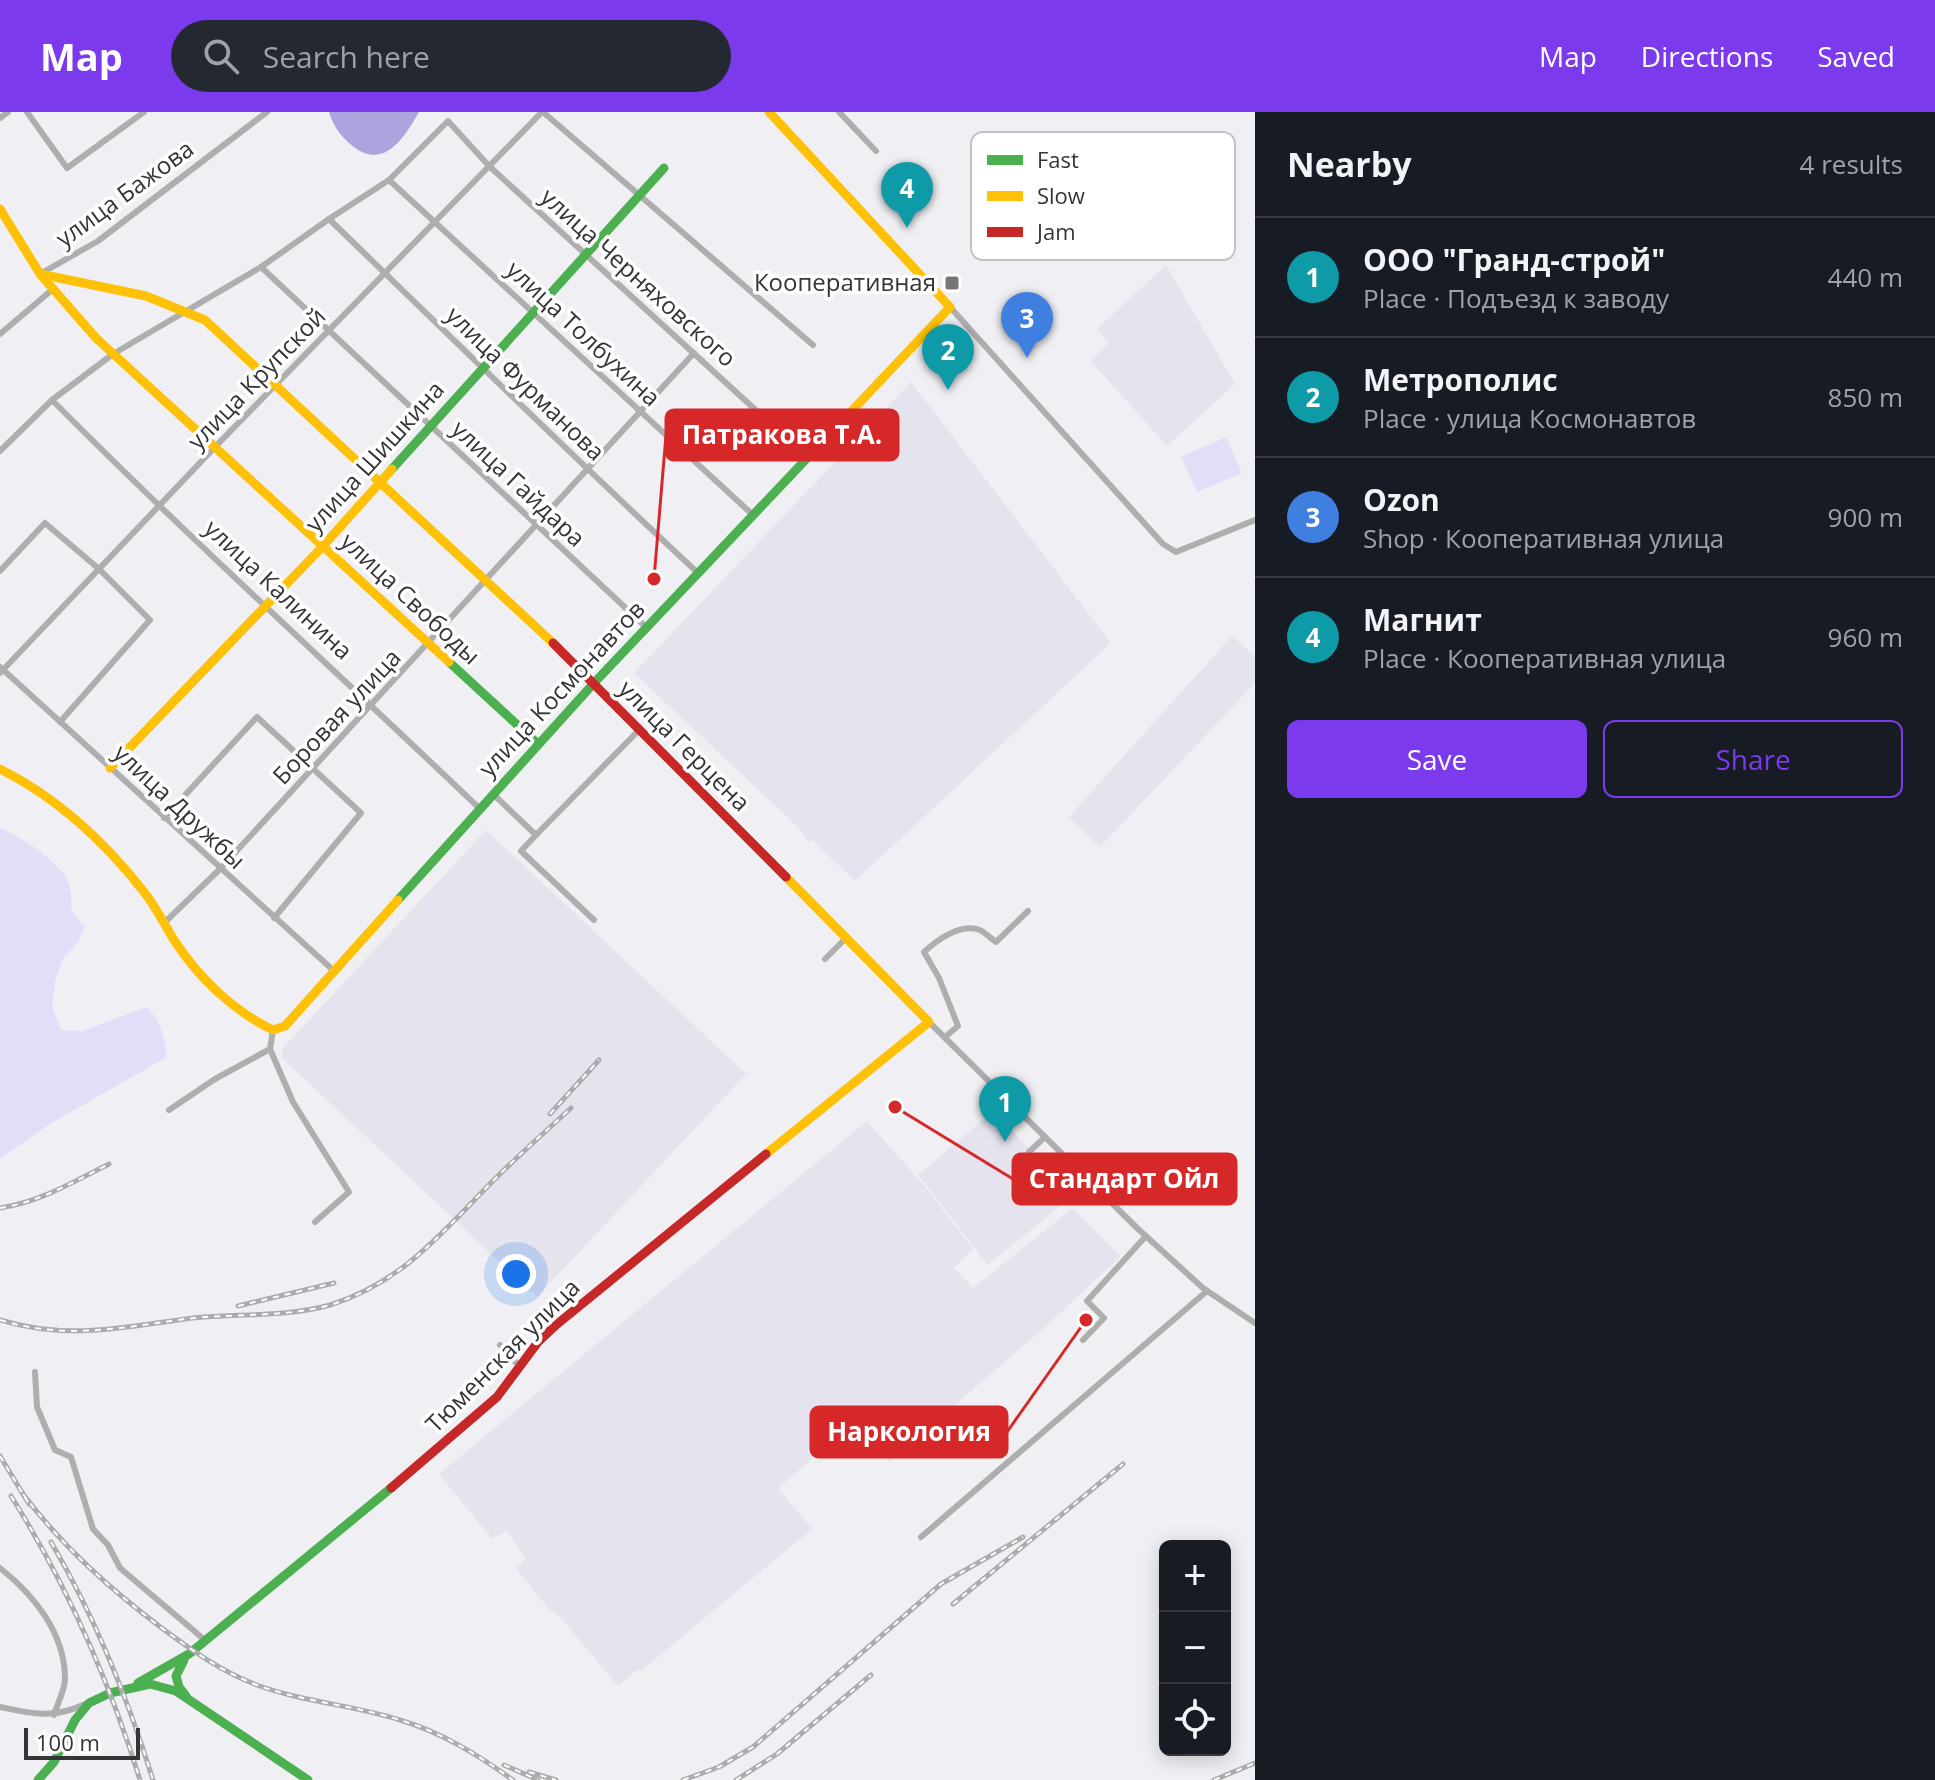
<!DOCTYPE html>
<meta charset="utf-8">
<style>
body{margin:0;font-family:"Open Sans",sans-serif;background:#242831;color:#f1f3f6}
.controls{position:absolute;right:24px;bottom:24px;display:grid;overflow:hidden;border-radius:12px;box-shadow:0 4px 20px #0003}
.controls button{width:72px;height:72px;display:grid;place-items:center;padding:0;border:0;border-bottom:2px solid #363941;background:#171b24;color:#f1f3f6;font:40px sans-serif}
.scale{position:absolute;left:24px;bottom:20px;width:116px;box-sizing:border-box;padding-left:8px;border:4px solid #353538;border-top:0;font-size:22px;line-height:28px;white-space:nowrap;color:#353538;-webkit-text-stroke:6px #fff;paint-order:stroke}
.you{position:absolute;left:516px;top:1162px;width:28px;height:28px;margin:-20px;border:6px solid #fff;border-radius:50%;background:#1a73e8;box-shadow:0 0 0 12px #1a73e833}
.badge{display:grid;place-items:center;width:52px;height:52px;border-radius:50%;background:#7c3aed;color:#fff;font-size:26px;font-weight:700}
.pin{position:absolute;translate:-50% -66px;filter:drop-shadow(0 2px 4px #0008)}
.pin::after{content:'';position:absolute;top:42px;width:28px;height:24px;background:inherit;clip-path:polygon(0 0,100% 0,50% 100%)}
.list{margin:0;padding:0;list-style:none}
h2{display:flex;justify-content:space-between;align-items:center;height:104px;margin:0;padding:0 32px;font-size:34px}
h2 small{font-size:26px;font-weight:400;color:#9ea1a6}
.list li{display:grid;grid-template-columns:52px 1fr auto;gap:24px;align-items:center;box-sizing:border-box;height:120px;padding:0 32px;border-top:2px solid #363941}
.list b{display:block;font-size:30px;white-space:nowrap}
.list p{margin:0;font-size:26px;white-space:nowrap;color:#9ea1a6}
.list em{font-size:26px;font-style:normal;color:#9ea1a6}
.actions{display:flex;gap:16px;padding:24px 32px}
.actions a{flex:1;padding:18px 0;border:2px solid #7c3aed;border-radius:12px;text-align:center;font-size:28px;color:#7c3aed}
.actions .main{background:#7c3aed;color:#fff}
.icon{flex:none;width:44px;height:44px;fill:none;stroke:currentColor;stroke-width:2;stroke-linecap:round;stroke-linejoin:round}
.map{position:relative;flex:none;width:1255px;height:1668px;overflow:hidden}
header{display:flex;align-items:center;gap:48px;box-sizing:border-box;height:112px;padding:0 40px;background:#7c3aed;color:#fff}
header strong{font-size:38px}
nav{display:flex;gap:44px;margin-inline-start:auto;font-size:28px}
.search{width:560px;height:72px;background:#242831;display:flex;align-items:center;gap:20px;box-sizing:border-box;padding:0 28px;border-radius:44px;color:#9ea1a6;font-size:30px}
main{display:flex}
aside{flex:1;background:#171b24}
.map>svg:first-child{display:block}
</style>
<header>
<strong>Map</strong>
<div class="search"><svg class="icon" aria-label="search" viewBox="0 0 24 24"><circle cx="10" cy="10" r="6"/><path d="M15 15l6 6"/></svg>Search here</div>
<nav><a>Map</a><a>Directions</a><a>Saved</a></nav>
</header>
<main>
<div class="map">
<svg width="1255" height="1668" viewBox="0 0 1255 1668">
<rect width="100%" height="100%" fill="#f0f0f4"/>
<g fill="#e4e3ee">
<path d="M1166 153 1235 272 1167 334 1091 249 1109 231 1097 217Z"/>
<path d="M911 270 1111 531 855 769 812 728 807 730 801 718 634 561Z"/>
<path d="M1232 524 1255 544V571L1100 735 1069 705Z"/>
<path d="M486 718 746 962 537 1185 282 946V937Z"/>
<path d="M993 1000 1075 1082 988 1153 918 1063Z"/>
<path d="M867 1009 922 1071 973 1137 954 1156 973 1176 1073 1096 1121 1144 1043 1217 890 1349 847 1317 778 1376 812 1417 642 1558H637L618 1574 560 1505 548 1496 516 1456 526 1447 507 1419 492 1427 439 1362Z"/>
</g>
<g fill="#e1def7">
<path d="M1226 325 1242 361 1197 380 1181 345Z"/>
<path d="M0 716C19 723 67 754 70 775 74 796 65 796 85 814L79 829 63 847 55 869 52 896 61 918 82 919 147 895C161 909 164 925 167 945L48 1013 0 1047Z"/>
</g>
<path fill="#aca4de" d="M329 0H419C403 28 382 61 349 31 339 22 333 13 329 0Z"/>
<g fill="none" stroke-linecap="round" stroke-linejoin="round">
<g stroke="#aeaeaf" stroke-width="6">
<path d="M27 0 67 56 144 0"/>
<path d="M543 0 813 233"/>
<path d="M839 0 876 39"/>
<path d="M0 6 8 0"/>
<path d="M389 68 753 403"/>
<path d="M329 107C451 225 573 345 698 461"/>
<path d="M261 155 646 515"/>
<path d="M40 162 98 129 267 0"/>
<path d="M950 195 1163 432 1176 440 1255 408"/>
<path d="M0 222 53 177"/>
<path d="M52 288C191 428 337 560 479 696"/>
<path d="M0 339 52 288 113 242 261 155 329 107 389 68 448 9 489 54 807 345"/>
<path d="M0 459 45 411 99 457 150 508 60 610"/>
<path d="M0 555 334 859"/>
<path d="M0 561 215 335 542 0"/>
<path d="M493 682 536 723 640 617"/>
<path d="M164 706 257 605 361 701 274 806"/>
<path d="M536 723 521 739 594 808"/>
<path d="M164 811 220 757 694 241"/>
<path d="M825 847 846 826"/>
<path d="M929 910 1137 1116 1203 1176 1255 1211"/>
<path d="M945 925 958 914 939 866 924 840C937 828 960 811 980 818 985 820 991 827 996 830L1028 799"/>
<path d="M270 937 293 990 349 1080 315 1110"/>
<path d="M169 998 215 967 270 937 273 918"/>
<path d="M1029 1040 1045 1025"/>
<path d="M1083 1228 1104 1206 1087 1189 1146 1124"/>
<path d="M500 1233 520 1255"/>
<path d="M35 1260 37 1295 55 1338 71 1345 93 1417 108 1433 120 1456 206 1529"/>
<path d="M921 1425 1207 1179"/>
<path d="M0 1456C34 1483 65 1521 65 1567 65 1578 57 1592 54 1603"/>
<path d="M0 1595C32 1602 55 1607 85 1592"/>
</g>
<g stroke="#4caf50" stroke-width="9">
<path d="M392 357 664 56"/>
<path d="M449 550 538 632"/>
<path d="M398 788 594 571 829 323"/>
<path d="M184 1548 176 1564 179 1575 186 1584"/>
<path d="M138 1571 189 1542 391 1376"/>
<path d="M38 1668 54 1650 75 1608 89 1591 110 1581 150 1572 176 1579 308 1668"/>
</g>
<g stroke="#ffc107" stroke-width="9">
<path d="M769 0 950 195 829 323"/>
<path d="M0 97 40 162 96 226 449 550"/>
<path d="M40 162 146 184 205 208 553 531"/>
<path d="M110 656 323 434 392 357"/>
<path d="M0 657C58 686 105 730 144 780 156 795 164 812 174 828 198 865 233 899 273 918L285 914 398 788"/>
<path d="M766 1042 929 910 786 765"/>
</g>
<g stroke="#c62828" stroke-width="9">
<path d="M553 531 786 765"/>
<path d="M391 1376 497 1285 538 1230 556 1213 766 1042"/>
</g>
<defs>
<g id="rail">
<path d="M550 1002 599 948"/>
<path d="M0 1096C40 1090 73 1070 109 1052"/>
<path d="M238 1194 334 1171"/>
<path d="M0 1208C66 1228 119 1216 185 1207 232 1201 284 1206 330 1193 400 1171 438 1125 487 1075 514 1047 543 1022 571 996"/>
<path d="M0 1344 29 1392"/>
<path d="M23 1382C63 1435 110 1477 163 1517 193 1539 222 1560 257 1573 303 1590 353 1593 400 1608 441 1620 478 1643 513 1668"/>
<path d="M11 1384C67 1473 109 1568 140 1668"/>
<path d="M51 1430C95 1505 127 1584 153 1668"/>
<path d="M953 1492 1123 1352"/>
<path d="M504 1653 538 1668"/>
<path d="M529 1660 556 1668"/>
<path d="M683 1668 719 1655 753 1635 941 1472 1023 1425"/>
<path d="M736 1668 777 1642 871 1563"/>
<path d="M1214 1668 1255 1651"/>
</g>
</defs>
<use href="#rail" stroke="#acacaf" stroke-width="5"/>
<use href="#rail" stroke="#fff" stroke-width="2" stroke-dasharray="6" stroke-linecap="butt"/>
</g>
<rect fill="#76767a" stroke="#fff" stroke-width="3" x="944" y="163" width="16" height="16" rx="4"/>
<g text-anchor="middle" stroke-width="7" stroke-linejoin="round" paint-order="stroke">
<g font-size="24" fill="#353538" stroke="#fff">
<text transform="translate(125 82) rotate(-36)" y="8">улица Бажова</text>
<text transform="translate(638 166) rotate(42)" y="8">улица Черняховского</text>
<text transform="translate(583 222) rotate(43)" y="8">улица Толбухина</text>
<text transform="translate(257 267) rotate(-46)" y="8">улица Крупской</text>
<text transform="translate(525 272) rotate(44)" y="8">улица Фурманова</text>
<text transform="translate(375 345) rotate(-48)" y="8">улица Шишкина</text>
<text transform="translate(518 372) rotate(43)" y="8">улица Гайдара</text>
<text transform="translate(278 478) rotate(43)" y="8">улица Калинина</text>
<text transform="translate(410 487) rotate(43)" y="8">улица Свободы</text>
<text transform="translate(562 577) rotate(-47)" y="8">улица Космонавтов</text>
<text transform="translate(337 605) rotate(-47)" y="8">Боровая улица</text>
<text transform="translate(684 634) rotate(45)" y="8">улица Герцена</text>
<text transform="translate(179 695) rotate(43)" y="8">улица Дружбы</text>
<text transform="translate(503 1244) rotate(-45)" y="8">Тюменская улица</text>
</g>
<g font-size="24" fill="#353538" stroke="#fff" text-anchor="end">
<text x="936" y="179">Кооперативная</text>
</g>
</g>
<rect x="971" y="20" width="264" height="128" rx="12" fill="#fff" stroke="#c2c2c3" stroke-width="2"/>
<rect x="987" y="43" width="36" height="10" fill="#4caf50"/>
<rect x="987" y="79" width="36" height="10" fill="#ffc107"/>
<rect x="987" y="115" width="36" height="10" fill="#c62828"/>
<g font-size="22" fill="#353538">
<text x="1037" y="56">Fast</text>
<text x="1037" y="92">Slow</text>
<text x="1037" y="128">Jam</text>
</g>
<path fill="none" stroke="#d62828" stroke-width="3" d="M654 467L666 323M895 995L1013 1067M1086 1208L1007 1320"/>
<g fill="#d62828" stroke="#fff" stroke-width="3">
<circle cx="654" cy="467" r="8"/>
<circle cx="895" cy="995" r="8"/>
<circle cx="1086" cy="1208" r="8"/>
</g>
<g fill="#d62828" stroke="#d62828" stroke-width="3">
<rect x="666" y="298" width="232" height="50" rx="8"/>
<rect x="1013" y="1042" width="223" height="50" rx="8"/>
<rect x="811" y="1295" width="196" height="50" rx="8"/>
</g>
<g font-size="26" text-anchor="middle" font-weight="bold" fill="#fff">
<text x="782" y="332">Патракова Т.А.</text>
<text x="1124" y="1076">Стандарт Ойл</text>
<text x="909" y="1329">Наркология</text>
</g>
</svg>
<div class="controls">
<button>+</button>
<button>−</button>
<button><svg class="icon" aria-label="locate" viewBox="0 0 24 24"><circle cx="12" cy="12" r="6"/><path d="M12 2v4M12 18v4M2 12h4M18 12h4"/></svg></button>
</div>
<div class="scale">100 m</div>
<div class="you"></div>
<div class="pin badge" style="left:1005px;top:1030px;background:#0f9aa8">1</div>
<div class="pin badge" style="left:948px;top:278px;background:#0f9aa8">2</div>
<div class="pin badge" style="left:1027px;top:246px;background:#3f7fe0">3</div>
<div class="pin badge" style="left:907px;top:116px;background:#0f9aa8">4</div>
</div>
<aside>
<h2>Nearby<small>4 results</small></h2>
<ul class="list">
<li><span class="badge" style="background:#0f9aa8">1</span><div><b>ООО &quot;Гранд-строй&quot;</b><p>Place · Подъезд к заводу</p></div><em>440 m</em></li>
<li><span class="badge" style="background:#0f9aa8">2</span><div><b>Метрополис</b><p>Place · улица Космонавтов</p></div><em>850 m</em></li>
<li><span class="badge" style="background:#3f7fe0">3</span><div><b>Ozon</b><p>Shop · Кооперативная улица</p></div><em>900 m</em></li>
<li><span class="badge" style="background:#0f9aa8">4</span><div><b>Магнит</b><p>Place · Кооперативная улица</p></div><em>960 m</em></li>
</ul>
<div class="actions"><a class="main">Save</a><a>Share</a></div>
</aside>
</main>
